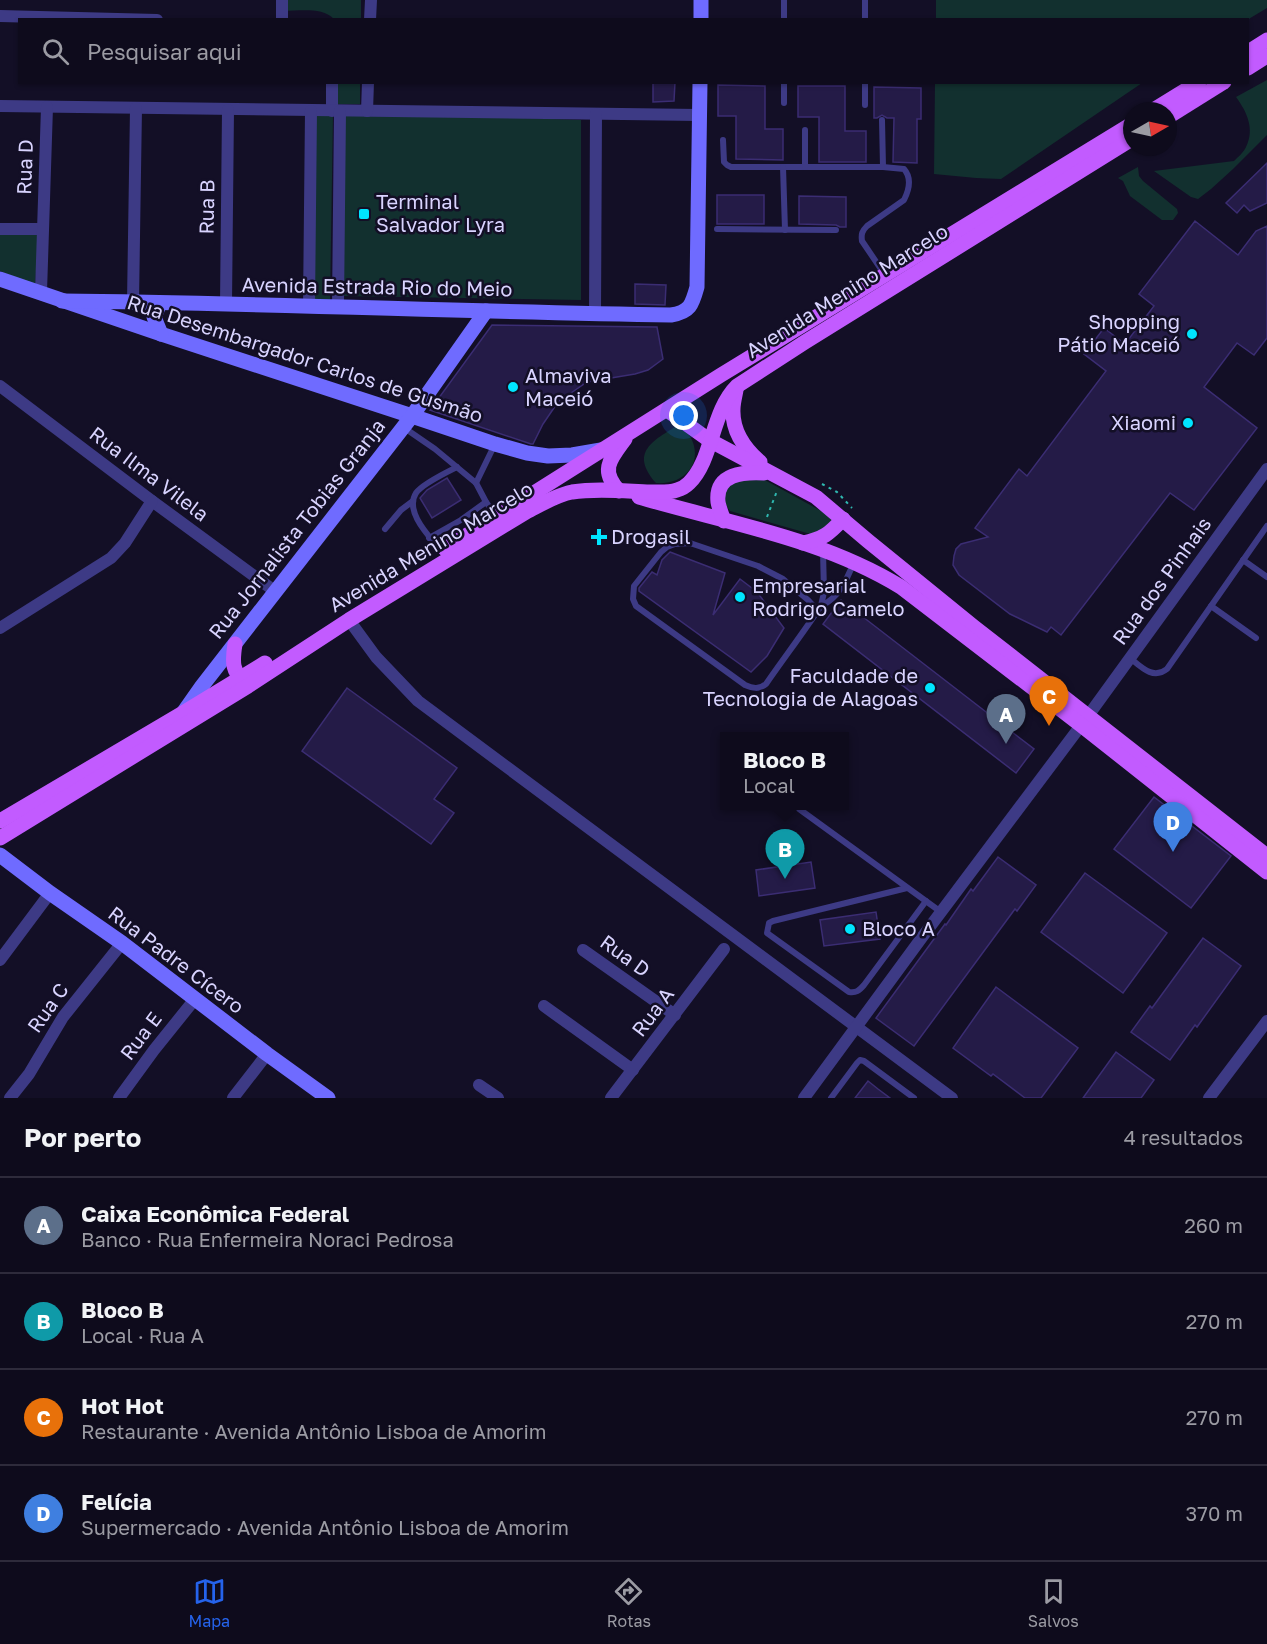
<!DOCTYPE html>
<html lang="pt">
<meta charset="utf-8">
<style>
body{margin:0;font-family:"Golos Text",sans-serif;background:#171425;color:#f1f3f6}
.compass{position:absolute;left:1123px;top:102px;width:54px;height:54px;border-radius:50%;background:#0e0b1c;box-shadow:0 2px 4px #0004;rotate:81deg}
.you{position:absolute;left:684px;top:416px;width:21px;height:21px;margin:-15px;border:4px solid #fff;border-radius:50%;background:#1a73e8;box-shadow:0 0 0 9px #1a73e833}
.badge{display:grid;place-items:center;width:39px;height:39px;border-radius:50%;background:#2563eb;color:#fff;font-size:20px;font-weight:700}
.pin{position:absolute;translate:-50% -50px;filter:drop-shadow(0 2px 3px #0008)}
.pin::after{content:'';position:absolute;top:32px;width:21px;height:18px;background:inherit;clip-path:polygon(0 0,100% 0,50% 100%)}
.popup{position:absolute;left:720px;top:732px;width:129px;height:78px;box-sizing:border-box;display:grid;place-content:center;border-radius:0px;background:#0e0b1c;filter:drop-shadow(0 2px 4px #0005);font-size:20px;white-space:nowrap;color:#9b9ba3}
.popup b{font-size:22px;color:#f1f3f6}
.popup::after{content:'';position:absolute;left:50%;top:100%;margin-left:-12px;border:12px solid transparent;border-top-color:#0e0b1c}
.list{margin:0;padding:0;list-style:none}
h2{display:flex;justify-content:space-between;align-items:center;height:78px;margin:0;padding:0 24px;font-size:26px}
h2 small{font-size:20px;font-weight:400;color:#9b9ba3}
.list li{display:grid;grid-template-columns:39px 1fr auto;gap:18px;align-items:center;box-sizing:border-box;height:96px;padding:0 24px;border-top:2px solid #2e2b3b}
.list b{display:block;font-size:22px;white-space:nowrap}
.list p{margin:0;font-size:20px;white-space:nowrap;color:#9b9ba3}
.list em{font-size:20px;font-style:normal;color:#9b9ba3}
.icon{flex:none;width:33px;height:33px;fill:none;stroke:currentColor;stroke-width:2;stroke-linecap:round;stroke-linejoin:round}
.map{position:relative;flex:none;width:1267px;height:1098px;overflow:hidden}
.search{position:absolute;background:#0e0b1c;box-shadow:0 2px 4px #0004;left:18px;right:18px;top:18px;height:66px;display:flex;align-items:center;gap:15px;box-sizing:border-box;padding:0 21px;border-radius:0px;color:#9b9ba3;font-size:22px}
.sheet{height:462px;background:#0e0b1c}
nav{display:flex;justify-content:space-around;align-items:center;box-sizing:border-box;height:84px;border-top:2px solid #2e2b3b;background:#0e0b1c;font-size:16px;color:#9b9ba3}
nav a{display:grid;justify-items:center;gap:3px}
nav .on{color:#2563eb}
.map>svg:first-child{display:block}
</style>
<div class="map">
<svg width="1267" height="1098" viewBox="0 0 1267 1098">
<rect width="100%" height="100%" fill="#130f26"/>
<g fill="#12302f">
<path d="M283 0H361V19H334C322 7 300 11 283 11Z"/>
<path d="M936 0H1267V8L1247 20H936Z"/>
<path d="M1267 80V135L1233 169 1211 189 1198 199 1191 197 1154 171 1234 161C1238 157 1244 152 1246 147 1255 129 1247 112 1236 97Z"/>
<rect x="337" y="83" width="23" height="21"/>
<path d="M935 83V82L1142 83 1001 179 976 178 934 174Z"/>
<path d="M344 112 581 120V300L340 296Z"/>
<path d="M316 114 333 115 330 302 313 301Z"/>
<path d="M1138 167 1139 176 1143 181 1177 209 1178 213 1173 220H1162L1130 196 1123 181 1118 178Z"/>
<path d="M0 229 39 234 35 285 0 271Z"/>
<path d="M678 425C683 429 689 434 692 440 703 466 682 485 656 483 629 452 653 441 678 425Z"/>
<path d="M748 478 763 479 832 517 831 525 814 535 730 511 721 498 729 483Z"/>
</g>
<g fill="#241b47" stroke="#3b2d73" stroke-width="1.5">
<path d="M653 82H675L674 101 653 102Z"/>
<path d="M718 85 765 86V129H783V160L736 159V116H718Z"/>
<path d="M798 86H845V131H866V162H819V117H798Z"/>
<path d="M874 87 921 88V119H917V163L893 162 894 118H887L882 115 877 118H874Z"/>
<path d="M1267 163V203L1250 211 1244 205 1237 213 1226 203Z"/>
<rect x="717" y="195" width="47" height="29"/>
<path d="M799 196 846 197V227H840L836 225 799 224Z"/>
<path d="M1195 221 1238 255 1256 231 1267 226V338L1254 355 1237 343 1204 387 1257 428 1194 510 1170 493 1061 635 1051 627 1047 632 1010 614 959 575 953 565 954 556 956 549 961 544 988 537 975 528 1019 469 1027 476 1106 371 1084 354 1104 328 1125 344 1154 306 1139 294Z"/>
<path d="M635 284 666 285 665 305 635 304Z"/>
<path d="M492 325 657 327 663 359 648 370 635 374 587 382 558 402 543 424 533 444H531L430 410Z"/>
<path d="M447 478 461 500 432 518 420 498 427 490Z"/>
<path d="M670 552 725 573 713 615 740 579 757 592 784 628 767 656 751 672 639 591V588L652 572 657 575 662 560Z"/>
<path d="M841 600 1034 749 1016 773 823 624Z"/>
<path d="M347 688 457 768 434 799 454 813 431 844 302 751Z"/>
<path d="M1154 797 1231 856 1191 908 1114 849Z"/>
<path d="M998 857 1036 885 1017 911 1015 909 914 1046 876 1018 945 924 946 925 971 889 973 891Z"/>
<path d="M811 862 815 888 759 896 756 870Z"/>
<path d="M1085 873 1167 933 1123 993 1041 932Z"/>
<path d="M876 912 880 939 824 946 820 920Z"/>
<path d="M1203 938 1241 966 1197 1027 1195 1025 1170 1060 1131 1032 1150 1006 1152 1008Z"/>
<path d="M996 987 1078 1048 1041 1098H1025L993 1074 991 1076 953 1048Z"/>
<path d="M1116 1052 1154 1080 1141 1098H1083Z"/>
<path d="M868 1081 878 1089 890 1098H855Z"/>
</g>
<g fill="none" stroke-linecap="round" stroke-linejoin="round">
<g stroke="#2fb8b0" stroke-width="2" stroke-dasharray="3 4.5" stroke-linecap="butt">
<path d="M822 484 837 492 852 508"/>
<path d="M767 517 777 491"/>
</g>
<g stroke="#3d3a85" stroke-width="6">
<path d="M784 0V20"/>
<path d="M865 0V20"/>
<path d="M784 82V103"/>
<path d="M865 82V105"/>
<path d="M882 120 883 167"/>
<path d="M723 140 724 162 727 165 731 167H883L904 169C912 178 909 190 904 200L867 226C862 231 861 234 862 241L885 275"/>
<path d="M783 167 785 230"/>
<path d="M805 167V130"/>
<path d="M717 229 836 230"/>
<path d="M403 427 435 449 476 483 486 502 496 516"/>
<path d="M476 483 494 446"/>
<path d="M385 529 401 510 413 501"/>
<path d="M429 538 461 520 486 502"/>
<path d="M441 551C430 537 404 512 416 493 422 484 447 472 457 467"/>
<path d="M823 551 824 592 821 606C839 598 847 579 854 562"/>
<path d="M1243 560 1267 577"/>
<path d="M1211 606 1256 638"/>
<path d="M818 611 808 600 783 579 758 566 690 543 675 544 667 547 661 552 634 586 633 599 636 606 745 685C752 688 759 690 766 684 784 658 803 633 821 606"/>
<path d="M1130 658C1141 667 1153 680 1167 669L1267 526"/>
<path d="M795 806 941 912"/>
<path d="M907 888 773 921 769 923 767 933 849 992C856 993 859 991 864 985L926 901"/>
<path d="M831 1098 857 1063 860 1060 864 1061 914 1098"/>
</g>
<g stroke="#3d3a85" stroke-width="12">
<path d="M0 16 157 20"/>
<path d="M282 20V0"/>
<path d="M370 20 371 0"/>
<path d="M332 82V111"/>
<path d="M0 106 699 115"/>
<path d="M367 111 368 82"/>
<path d="M0 229H43"/>
<path d="M41 292 47 107"/>
<path d="M133 302 136 108"/>
<path d="M226 304 228 110"/>
<path d="M309 306 311 111"/>
<path d="M338 306 340 111"/>
<path d="M595 314 596 114"/>
<path d="M0 386 152 501 276 592"/>
<path d="M349 620 376 657 418 701 952 1098"/>
<path d="M0 628 111 558 125 543 152 501"/>
<path d="M583 950 675 1015"/>
<path d="M0 960 50 893"/>
<path d="M544 1006 633 1070"/>
<path d="M479 1085 498 1098"/>
<path d="M10 1098 29 1074 63 1017 122 943"/>
<path d="M119 1098 154 1050 195 999"/>
<path d="M233 1098 267 1054"/>
<path d="M611 1098 724 949"/>
<path d="M804 1098 923 936 1088 716 1267 469"/>
<path d="M1209 1098 1267 1021"/>
</g>
<g stroke="#6f6bff" stroke-width="15">
<path d="M701 20V0"/>
<path d="M0 279 161 334 412 416 495 444 527 453 548 456 572 455 601 450"/>
<path d="M62 301C265 303 468 312 671 315 690 312 692 305 697 287L700 82"/>
<path d="M160 303 154 317 161 334"/>
<path d="M183 713 202 686 412 416 486 311"/>
<path d="M0 855 50 893 122 943 267 1054 328 1098"/>
</g>
<g stroke="#c25bff" stroke-width="15">
<path d="M1248 52 1267 40"/>
<path d="M1248 68 1267 56"/>
<path d="M1152 111 1199 82"/>
<path d="M1168 117 1224 82"/>
<path d="M736 390C735 396 733 403 733 409 732 431 745 449 760 462"/>
<path d="M667 410 709 440 816 497 868 541 974 627 1267 856"/>
<path d="M619 491C599 470 611 458 625 439"/>
<path d="M639 497C727 523 821 538 901 587L1081 725 1267 872"/>
<path d="M724 521C722 515 719 508 718 502 715 473 744 472 764 473"/>
<path d="M803 543C823 539 829 534 843 519"/>
<path d="M445 549 721 375 1132 124"/>
<path d="M235 644C232 663 232 671 246 685"/>
<path d="M0 821 183 713 265 663"/>
<path d="M0 838 248 686 349 620 526 512C540 505 556 495 572 492 597 488 624 491 650 492 658 492 669 493 677 490 681 489 686 486 689 483 713 460 711 412 737 386L805 342 1132 139"/>
</g>
</g>
<g fill="#00e5ff" stroke="#130f26" stroke-width="2">
<rect x="358" y="208" width="12" height="12" rx="3"/>
<circle cx="1192" cy="334" r="6"/>
<circle cx="513" cy="387" r="6"/>
<circle cx="1188" cy="423" r="6"/>
<path d="M596 528h6v6h6v6h-6v6h-6v-6h-6v-6h6z"/>
<circle cx="740" cy="597" r="6"/>
<circle cx="930" cy="688" r="6"/>
<circle cx="850" cy="929" r="6"/>
</g>
<g text-anchor="middle" stroke-width="5" stroke-linejoin="round" paint-order="stroke">
<g font-size="20" fill="#d9d4ff" stroke="#130f26">
<text transform="translate(25 167) rotate(-88)" y="7">Rua D</text>
<text transform="translate(207 207) rotate(-89)" y="7">Rua B</text>
<text transform="translate(377 287) rotate(1)" y="7">Avenida Estrada Rio do Meio</text>
<text transform="translate(847 291) rotate(-32)" y="7">Avenida Menino Marcelo</text>
<text transform="translate(305 359) rotate(18)" y="7">Rua Desembargador Carlos de Gusmão</text>
<text transform="translate(149 474) rotate(37)" y="7">Rua Ilma Vilela</text>
<text transform="translate(297 529) rotate(-52)" y="7">Rua Jornalista Tobias Granja</text>
<text transform="translate(431 547) rotate(-31)" y="7">Avenida Menino Marcelo</text>
<text transform="translate(1162 581) rotate(-54)" y="7">Rua dos Pinhais</text>
<text transform="translate(625 956) rotate(36)" y="7">Rua D</text>
<text transform="translate(176 960) rotate(37)" y="7">Rua Padre Cícero</text>
<text transform="translate(48 1008) rotate(-55)" y="7">Rua C</text>
<text transform="translate(653 1012) rotate(-53)" y="7">Rua A</text>
<text transform="translate(141 1036) rotate(-53)" y="7">Rua E</text>
</g>
<g font-size="20" fill="#d9d4ff" stroke="#130f26" text-anchor="start">
<text x="376" y="209">Terminal<tspan x="376" dy="23">Salvador Lyra</tspan></text>
<text x="1180" y="329" text-anchor="end">Shopping<tspan x="1180" dy="23">Pátio Maceió</tspan></text>
<text x="525" y="383">Almaviva<tspan x="525" dy="23">Maceió</tspan></text>
<text x="1176" y="430" text-anchor="end">Xiaomi</text>
<text x="611" y="544">Drogasil</text>
<text x="752" y="593">Empresarial<tspan x="752" dy="23">Rodrigo Camelo</tspan></text>
<text x="918" y="683" text-anchor="end">Faculdade de<tspan x="918" dy="23">Tecnologia de Alagoas</tspan></text>
<text x="862" y="936">Bloco A</text>
</g>
</g>
</svg>
<svg class="compass" viewBox="-18 -18 36 36"><path d="M0-13l5 13h-10z" fill="#e53935"/><path d="M0 13l5-13h-10z" fill="#9b9ba3"/></svg>
<div class="you"></div>
<div class="pin badge" style="left:1006px;top:744px;background:#5c6f8a">A</div>
<div class="pin badge" style="left:785px;top:879px;background:#0f9aa8">B</div>
<div class="popup"><b>Bloco B</b>Local</div>
<div class="pin badge" style="left:1049px;top:726px;background:#e8710a">C</div>
<div class="pin badge" style="left:1173px;top:852px;background:#3f7fe0">D</div>
<div class="search"><svg class="icon" aria-label="search" viewBox="0 0 24 24"><circle cx="10" cy="10" r="6"/><path d="M15 15l6 6"/></svg>Pesquisar aqui</div>
</div>
<section class="sheet">
<h2>Por perto<small>4 resultados</small></h2>
<ul class="list">
<li><span class="badge" style="background:#5c6f8a">A</span><div><b>Caixa Econômica Federal</b><p>Banco · Rua Enfermeira Noraci Pedrosa</p></div><em>260 m</em></li>
<li><span class="badge" style="background:#0f9aa8">B</span><div><b>Bloco B</b><p>Local · Rua A</p></div><em>270 m</em></li>
<li><span class="badge" style="background:#e8710a">C</span><div><b>Hot Hot</b><p>Restaurante · Avenida Antônio Lisboa de Amorim</p></div><em>270 m</em></li>
<li><span class="badge" style="background:#3f7fe0">D</span><div><b>Felícia</b><p>Supermercado · Avenida Antônio Lisboa de Amorim</p></div><em>370 m</em></li>
</ul>
</section>
<nav>
<a class="on"><svg class="icon" aria-label="map" viewBox="0 0 24 24"><path d="M3 6l6-2 6 2 6-2v14l-6 2-6-2-6 2zM9 4v14M15 6v14"/></svg>Mapa</a>
<a><svg class="icon" aria-label="directions" viewBox="0 0 24 24"><path d="M12 3l9 9-9 9-9-9zM9 14v-3h6M13 9l2 2-2 2"/></svg>Rotas</a>
<a><svg class="icon" aria-label="saved" viewBox="0 0 24 24"><path d="M7 4h10v16l-5-4-5 4z"/></svg>Salvos</a>
</nav>
